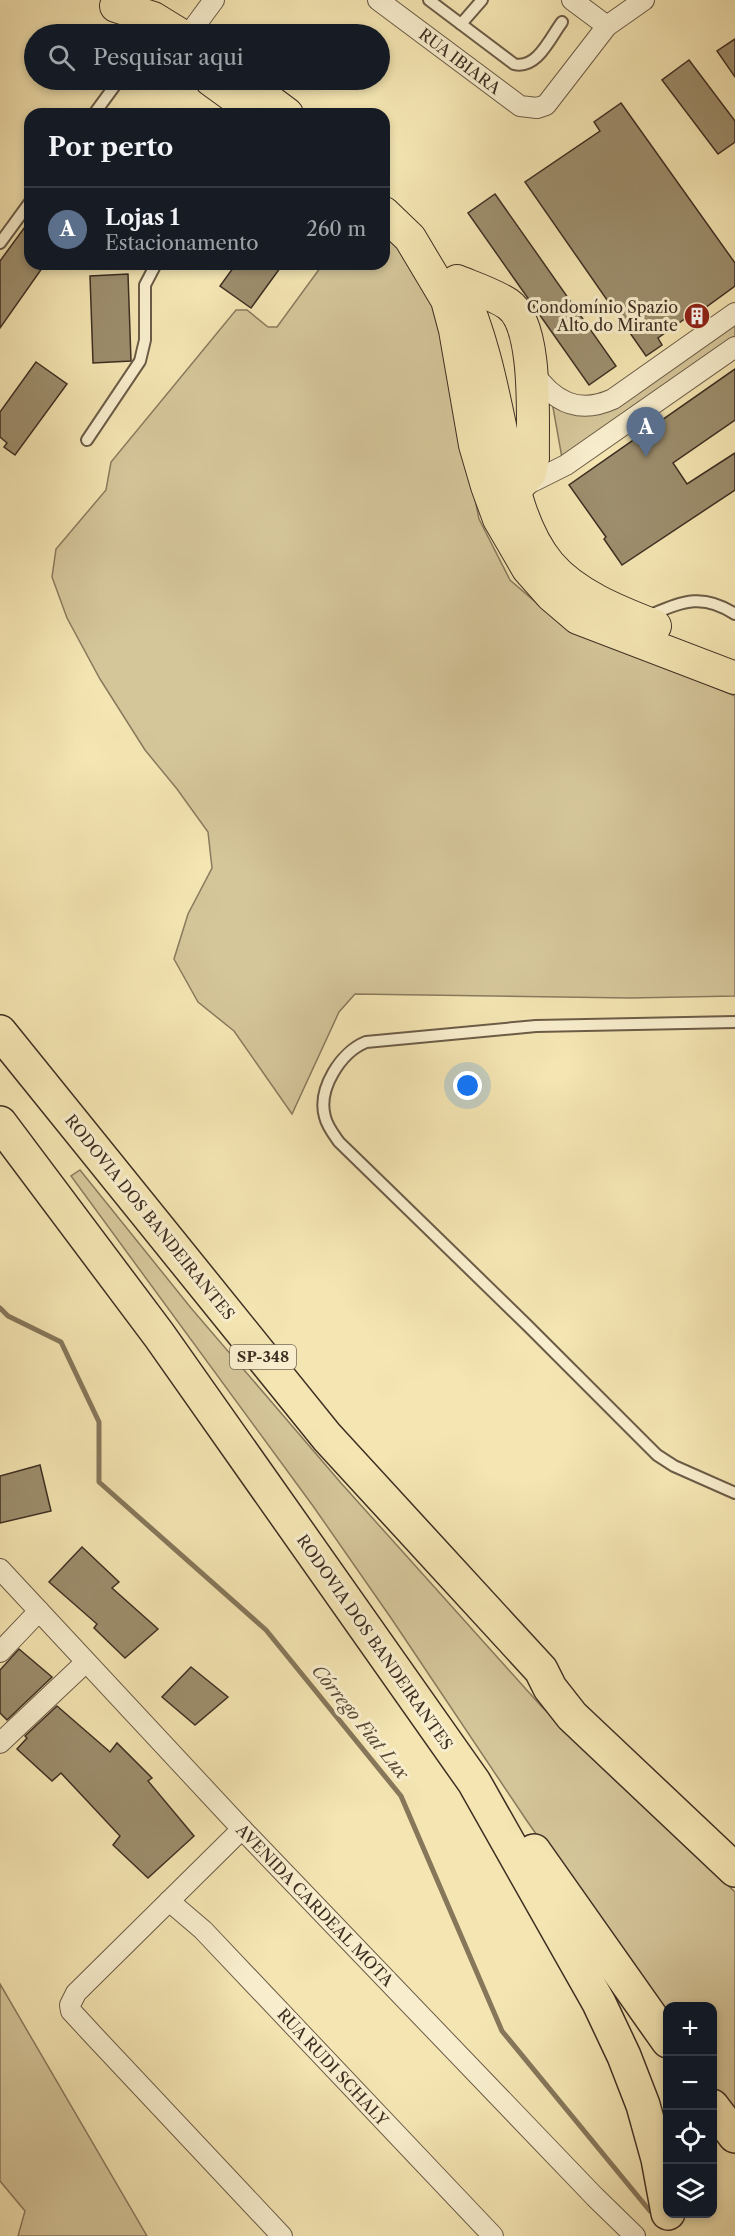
<!DOCTYPE html>
<html lang="pt">
<meta charset="utf-8">
<style>
body{margin:0;font-family:"Libre Caslon Text",serif;background:#242831;color:#f1f3f6}
.controls{position:absolute;right:18px;bottom:18px;display:grid;overflow:hidden;border-radius:12px;box-shadow:0 3px 9px #0003}
.controls button{width:54px;height:54px;display:grid;place-items:center;padding:0;border:0;border-bottom:2px solid #363941;background:#171b24;color:#f1f3f6;font:30px sans-serif}
.you{position:absolute;left:468px;top:1086px;width:21px;height:21px;margin:-15px;border:4px solid #fff;border-radius:50%;background:#1a73e8;box-shadow:0 0 0 9px #1a73e833}
.badge{display:grid;place-items:center;width:39px;height:39px;border-radius:50%;background:#c59692;color:#fff;font-size:20px;font-weight:700}
.pin{position:absolute;translate:-50% -50px;filter:drop-shadow(0 2px 3px #0008)}
.pin::after{content:'';position:absolute;top:32px;width:21px;height:18px;background:inherit;clip-path:polygon(0 0,100% 0,50% 100%)}
.list{margin:0;padding:0;list-style:none}
h2{display:flex;justify-content:space-between;align-items:center;height:78px;margin:0;padding:0 24px;font-size:26px}
h2 small{font-size:20px;font-weight:400;color:#9ea1a6}
.list li{display:grid;grid-template-columns:39px 1fr auto;gap:18px;align-items:center;box-sizing:border-box;height:84px;padding:0 24px;border-top:2px solid #363941}
.list b{display:block;font-size:22px;white-space:nowrap}
.list p{margin:0;font-size:20px;white-space:nowrap;color:#9ea1a6}
.list em{font-size:20px;font-style:normal;color:#9ea1a6}
.icon{flex:none;width:33px;height:33px;fill:none;stroke:currentColor;stroke-width:2;stroke-linecap:round;stroke-linejoin:round}
.map{position:relative;flex:none;width:735px;height:2236px;overflow:hidden}
.search{position:absolute;background:#171b24;box-shadow:0 3px 9px #0003;left:24px;top:24px;width:366px;height:66px;display:flex;align-items:center;gap:15px;box-sizing:border-box;padding:0 21px;border-radius:33px;color:#9ea1a6;font-size:22px}
.panel{position:absolute;background:#171b24;box-shadow:0 3px 9px #0003;left:24px;top:108px;width:366px;height:162px;border-radius:18px}
.map>svg:first-child{display:block}
</style>
<div class="map">
<svg width="735" height="2236" viewBox="0 0 735 2236">
<rect width="100%" height="100%" fill="#f4e5b2"/>
<filter id="stains"><feTurbulence type="fractalNoise" baseFrequency=".00333" numOctaves="4"/><feColorMatrix values="0 0 0 0 .2 0 0 0 0 .09 0 0 0 0 .02 0 0 0 .5 -.17"/></filter>
<radialGradient id="worn" r=".72"><stop offset=".6" stop-color="#630" stop-opacity="0"/><stop offset="1" stop-color="#630" stop-opacity=".3"/></radialGradient>
<g fill="#d5c69a" stroke="#8a7a5e" stroke-width="1.5">
<path d="M384 218 429 275 479 519 510 580 560 623 735 696V996L630 998 355 994 339 1012 292 1114 234 1031 198 1002 174 959 188 914 212 868 208 832 177 789 145 750 100 679 67 618 52 577 56 549 106 490 111 462 236 310H247L268 327H277L323 264H384Z"/>
<path d="M735 319V336L562 458 552 402 572 413Z"/>
<path d="M80 1170 191 1308 341 1483 542 1707 735 1892V2117L713 2086 712 2006H668L667 2021 527 1821 391 1618 313 1506 71 1176Z"/>
<path d="M0 1984 147 2236H18L25 2211 0 2181Z"/>
</g>
<g fill="none" stroke-linecap="round" stroke-linejoin="round">
<path stroke="#86775b" stroke-width="5" d="M0 1308 8 1316 61 1342 99 1422V1482L266 1630 401 1796 502 2031 650 2211"/>
</g>
<g fill="#9d8e6d" stroke="#3e2f23" stroke-width="1.5">
<path d="M735 39V77L717 51Z"/>
<path d="M689 60 735 121V142L718 154 662 80Z"/>
<path d="M621 103 735 263V286L705 308 708 314 691 325 686 318 658 338 662 345 646 356 525 182 600 131 594 122Z"/>
<path d="M495 194 616 366 589 385 468 213Z"/>
<path d="M30 220V264H45L0 328V261Z"/>
<path d="M236 264H283L251 308 220 286Z"/>
<path d="M128 274 131 361 93 363 90 276Z"/>
<path d="M36 362 67 384 15 455 4 447 7 443 0 437V412Z"/>
<path d="M735 369V420L673 463 687 484 735 453V490L622 565 604 539 606 537 569 485Z"/>
<path d="M40 1465 51 1511 0 1523V1476Z"/>
<path d="M82 1547 119 1582 112 1588 158 1629 125 1658 94 1628 97 1624 49 1582Z"/>
<path d="M19 1649 52 1677 7 1720 0 1713V1670Z"/>
<path d="M191 1667 228 1697 195 1725 162 1697Z"/>
<path d="M57 1706 110 1752 117 1743 152 1778 148 1781 194 1836 148 1878 113 1845 120 1836 61 1773 52 1781 17 1749 27 1738 25 1736Z"/>
</g>
<g fill="none" stroke-linecap="round" stroke-linejoin="round">
<defs>
<g id="lane">
<path d="M429 0 514 64C537 70 550 38 562 22"/>
<path d="M461 24 482 0"/>
<path d="M94 114 119 80"/>
<path d="M0 243 30 202"/>
<path d="M87 440 140 361 145 340V285L156 264"/>
<path d="M648 616C682 602 701 592 735 614"/>
<path d="M735 1022 536 1026 366 1042C341 1052 317 1089 325 1117 327 1126 334 1135 339 1142L527 1325 657 1455 674 1466 735 1493"/>
</g>
<g id="street">
<path d="M378 0 520 106 537 108 546 105 607 26 644 0"/>
<path d="M572 0 607 26"/>
<path d="M189 34 214 0"/>
<path d="M533 372C553 401 578 415 613 399L735 313"/>
<path d="M522 487 566 465 735 347"/>
<path d="M0 1569 242 1829 595 2197 635 2236"/>
<path d="M0 1652 39 1611"/>
<path d="M0 1743 86 1662"/>
<path d="M242 1829 76 1993 70 2005 71 2011 95 2037 282 2236"/>
<path d="M169 1901 203 1930 493 2236"/>
</g>
<g id="primary">
<path d="M116 6 153 18 179 34"/>
<path d="M211 80 258 114"/>
<path d="M244 82 287 114"/>
<path d="M384 213 410 238 447 300 455 330 475 445 487 486 499 519 528 569 551 595 578 618 735 678"/>
<path d="M457 281C474 288 493 294 508 304 539 325 532 423 533 458L530 473 514 491"/>
<path d="M459 286C482 335 492 387 503 440 512 482 521 530 549 564 575 595 619 612 655 626"/>
</g>
<g id="highway">
<path d="M0 1032 327 1437 541 1670 550 1688 572 1716 735 1870"/>
<path d="M0 1123 159 1335 474 1782 599 2003 624 2056 643 2105 658 2159 668 2213"/>
<path d="M534 1851 668 2041"/>
<path d="M712 2106 735 2136"/>
</g>
</defs>
<use href="#lane" stroke="#6c5c47" stroke-width="14"/>
<use href="#street" stroke="#6c5c47" stroke-width="22"/>
<use href="#primary" stroke="#3e2f23" stroke-width="34"/>
<use href="#highway" stroke="#3e2f23" stroke-width="36"/>
<use href="#lane" stroke="#f8eecd" stroke-width="10"/>
<use href="#street" stroke="#f8eecd" stroke-width="20"/>
<use href="#primary" stroke="#f4e5b2" stroke-width="32"/>
<use href="#highway" stroke="#f4e5b2" stroke-width="33"/>
</g>
<defs>
<symbol id="building-disc" viewBox="-11 -11 22 22"><circle r="9.5" fill="#8f2418" stroke="#f8eecd"/><path d="M-4-6H4V6H1V3H-1V6H-4ZM-2.5-4.3h1.7v1.8h-1.7ZM.8-4.3h1.7v1.8H.8ZM-2.5-1h1.7V.8h-1.7ZM.8-1h1.7V.8H.8Z" fill="#fff"/></symbol>
</defs>
<g fill-rule="evenodd">
<use href="#building-disc" x="682" y="301" width="30" height="30"/>
</g>
<g text-anchor="middle" stroke-width="6" stroke-linejoin="round" paint-order="stroke">
<rect fill="#f8eecd" stroke="#766856" stroke-width="1.5" x="230" y="1345" width="66" height="24" rx="4.5"/>
<g font-size="15" font-weight="bold" fill="#3e2f23">
<text x="263" y="1362">SP-348</text>
</g>
<g font-size="16" fill="#3e2f23" stroke="#f8eecd">
<text transform="translate(460 61) rotate(37)" y="6">RUA IBIARA</text>
<text transform="translate(150 1217) rotate(51)" y="6">RODOVIA DOS BANDEIRANTES</text>
<text transform="translate(375 1642) rotate(55)" y="6">RODOVIA DOS BANDEIRANTES</text>
<text transform="translate(315 1905) rotate(46)" y="6">AVENIDA CARDEAL MOTA</text>
<text transform="translate(333 2067) rotate(47)" y="6">RUA RUDI SCHALY</text>
</g>
<g font-size="16" fill="#3e2f23" stroke="#f8eecd" text-anchor="end">
<text x="678" y="313">Condomínio Spazio<tspan x="678" dy="18">Alto do Mirante</tspan></text>
</g>
<g font-size="18" font-style="italic" fill="#5c4d3a" stroke="#f8eecd">
<text transform="translate(360 1722) rotate(51)" y="6">Córrego Fiat Lux</text>
</g>
</g>
<rect width="100%" height="100%" filter="url(#stains)"/>
<rect width="100%" height="100%" fill="url(#worn)"/>
</svg>
<div class="controls">
<button>+</button>
<button>−</button>
<button><svg class="icon" aria-label="locate" viewBox="0 0 24 24"><circle cx="12" cy="12" r="6"/><path d="M12 2v4M12 18v4M2 12h4M18 12h4"/></svg></button>
<button><svg class="icon" aria-label="layers" viewBox="0 0 24 24"><path d="M12 4l9 5-9 5-9-5zM3 14l9 5 9-5"/></svg></button>
</div>
<div class="you"></div>
<div class="pin badge" style="left:646px;top:457px;background:#5c6f8a">A</div>
<div class="search"><svg class="icon" aria-label="search" viewBox="0 0 24 24"><circle cx="10" cy="10" r="6"/><path d="M15 15l6 6"/></svg>Pesquisar aqui</div>
<section class="panel">
<h2>Por perto<small></small></h2>
<ul class="list">
<li><span class="badge" style="background:#5c6f8a">A</span><div><b>Lojas 1</b><p>Estacionamento</p></div><em>260 m</em></li>
</ul>
</section>
</div>
